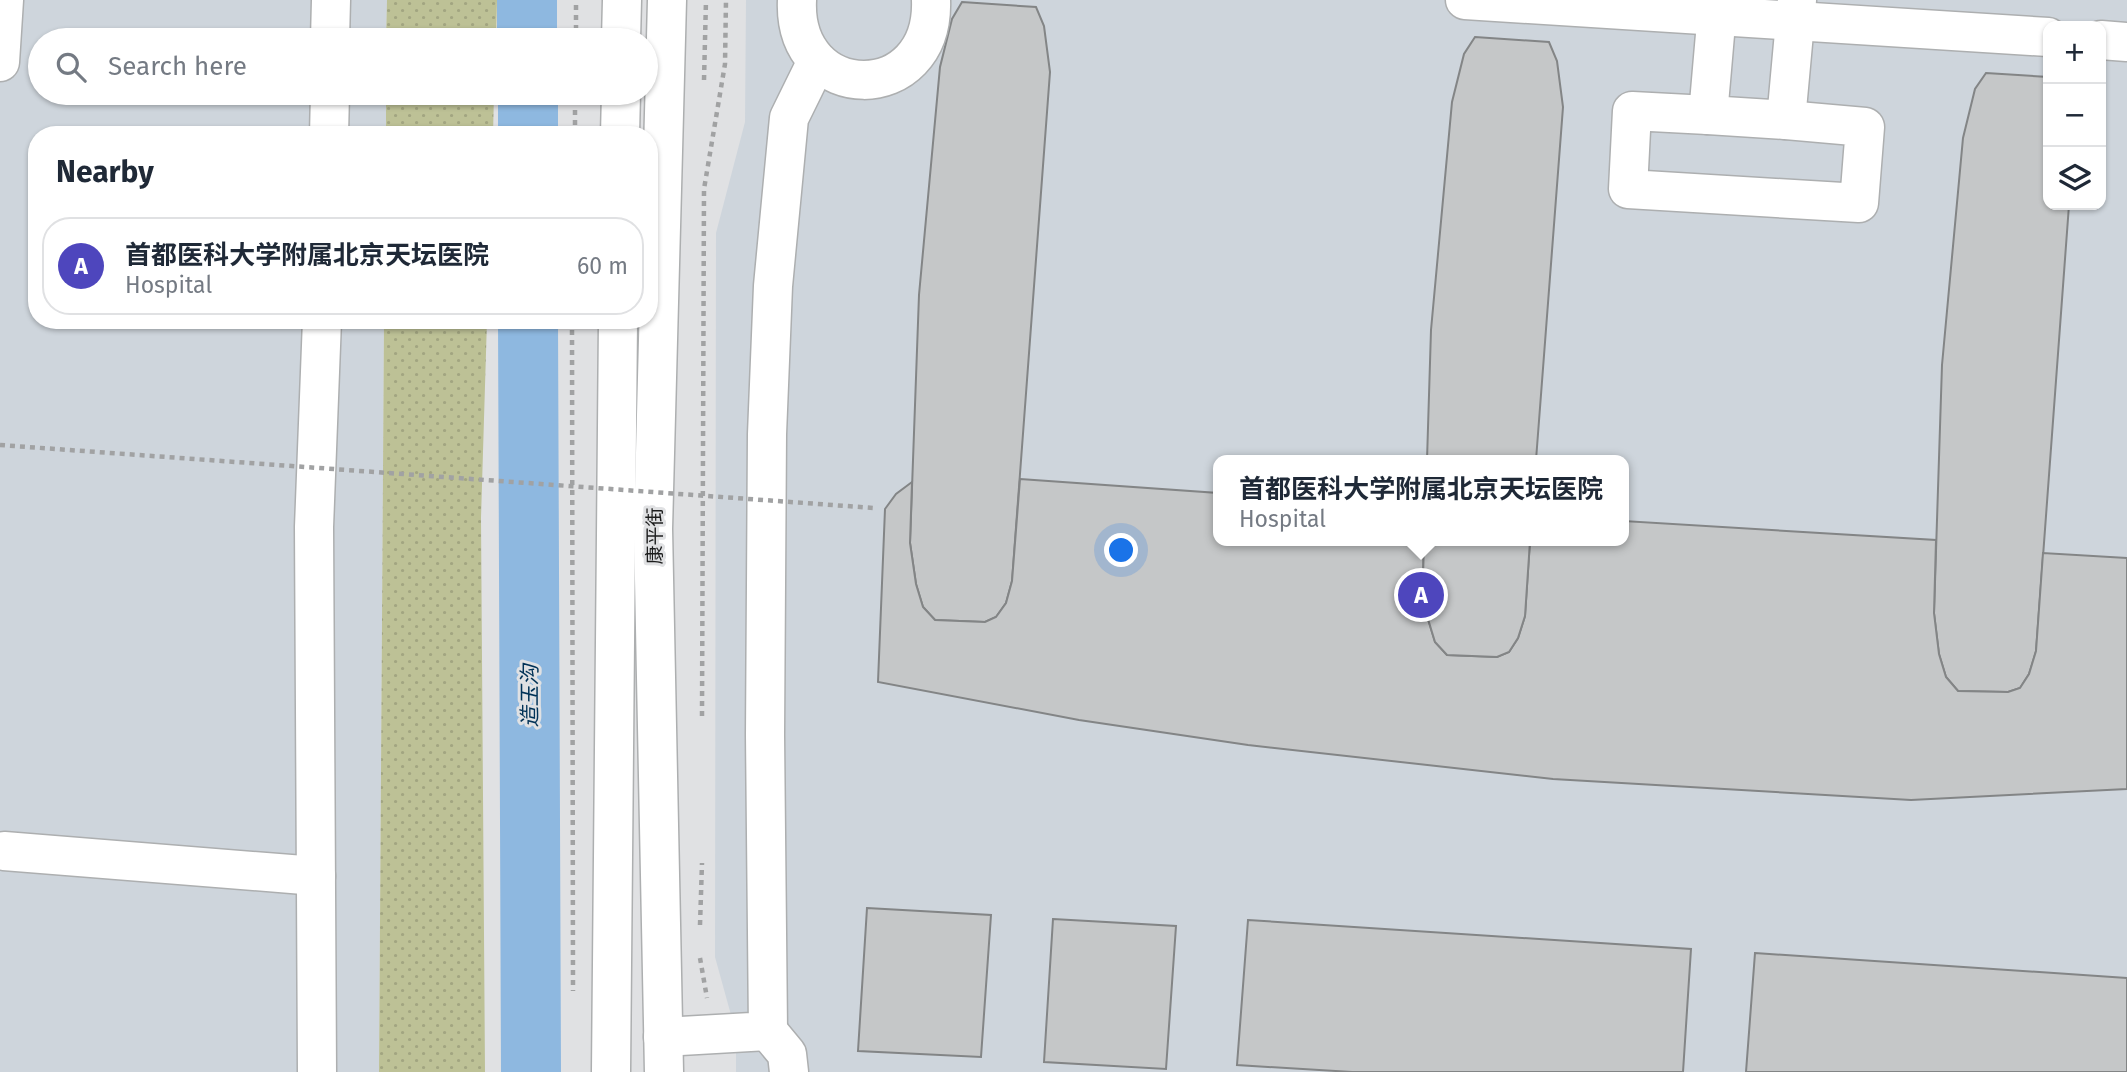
<!DOCTYPE html>
<meta charset="utf-8">
<style>
body{margin:0;font-family:"Fira Sans","Noto Sans SC",sans-serif;background:#f2f2f3;color:#1f2937}
.controls{position:absolute;right:21px;top:21px;display:grid;overflow:hidden;border-radius:14px;box-shadow:0 2px 5px #0004}
.controls button{width:63px;height:63px;display:grid;place-items:center;padding:0;border:0;border-bottom:2px solid #e0e1e3;background:#fff;color:#1f2937;font:35px sans-serif}
.you{position:absolute;left:1122px;top:551px;width:24px;height:24px;margin:-18px;border:5px solid #fff;border-radius:50%;background:#1a73e8;box-shadow:0 0 0 10px #1a73e833}
.badge{display:grid;place-items:center;width:46px;height:46px;border-radius:50%;background:#4e46bd;color:#fff;font-size:23px;font-weight:700}
.pin{position:absolute;translate:-50% -50%;border:4px solid #fff;box-shadow:0 2px 7px #0006}
.popup{position:absolute;left:1213px;top:455px;width:416px;height:91px;box-sizing:border-box;display:grid;place-content:center;border-radius:14px;background:#fff;filter:drop-shadow(0 2px 5px #0005);font-size:23px;white-space:nowrap;color:#747a83}
.popup b{font-size:26px;color:#1f2937}
.popup::after{content:'';position:absolute;left:50%;top:100%;margin-left:-14px;border:14px solid transparent;border-top-color:#fff}
.list{margin:0;padding:0;list-style:none}
h2{display:flex;justify-content:space-between;align-items:center;height:91px;margin:0;padding:0 28px;font-size:30px}
h2 small{font-size:23px;font-weight:400;color:#747a83}
.list li{display:grid;grid-template-columns:46px 1fr auto;gap:21px;align-items:center;box-sizing:border-box;height:98px;margin:0 14px 14px;padding:0 14px;border:2px solid #e0e1e3;border-radius:28px}
.list b{display:block;font-size:26px;white-space:nowrap}
.list p{margin:0;font-size:23px;white-space:nowrap;color:#747a83}
.list em{font-size:23px;font-style:normal;color:#747a83}
.icon{flex:none;width:38px;height:38px;fill:none;stroke:currentColor;stroke-width:2;stroke-linecap:round;stroke-linejoin:round}
.map{position:relative;flex:none;width:2127px;height:1072px;overflow:hidden}
.search{position:absolute;background:#fff;box-shadow:0 2px 5px #0004;left:28px;top:28px;width:630px;height:77px;display:flex;align-items:center;gap:18px;box-sizing:border-box;padding:0 24px;border-radius:38px;color:#747a83;font-size:26px}
.panel{position:absolute;background:#fff;box-shadow:0 2px 5px #0004;left:28px;top:126px;width:630px;height:203px;border-radius:28px}
.map>svg:first-child{display:block}
</style>
<div class="map">
<svg width="2127" height="1072" viewBox="0 0 2127 1072">
<defs>
<pattern id="park-dots" width="8" height="8" patternUnits="userSpaceOnUse" patternTransform="scale(1.75)"><rect width="8" height="8" fill="#bdc196"/><path d="M2 2h.1M6 6h.1" fill="none" stroke="#a2a581" stroke-width="1.8" stroke-linecap="round"/></pattern>
</defs>
<rect width="100%" height="100%" fill="#e0e1e3"/>
<g fill="#ced5dc" fill-rule="evenodd">
<path d="M0 0H387L386 40H40V93H386V135H37V320H384L379 1072H0Z"/>
<path d="M746 0H2127V1072H736V1033L715 957 716 233 745 122ZM2048 26H2101V205H2048ZM1218 460H1624V541H1218Z"/>
</g>
<g fill="url(#park-dots)">
<path d="M387 0H497L496 40H386Z"/>
<path d="M386 93H494L493 135H386Z"/>
<path d="M384 320H487L481 518 485 1072H379Z"/>
</g>
<g fill="none" stroke-linecap="round" stroke-linejoin="round">
<g stroke="#8eb8e0" stroke-width="60">
<path d="M527 0V40"/>
<path d="M528 93V135"/>
<path d="M528 320 531 1072"/>
</g>
</g>
<g fill="#c5c7c8" stroke="#838586" stroke-width="2">
<path d="M962 2 1036 7 1044 26 1050 72 1012 581 1006 603 996 617 985 622 935 620 923 607 916 584 910 543 919 295 940 67 952 19Z"/>
<path d="M1475 37 1549 42 1557 61 1563 107 1536 460H1427L1431 330 1452 102 1464 54Z"/>
<path d="M1986 73 2048 77V205H2069L2036 651 2029 674 2020 688 2008 692 1958 691 1946 677 1939 654 1934 613 1942 365 1963 138 1975 89Z"/>
<path d="M1020 479 1218 493V541H1424L1423 578 1428 619 1435 642 1447 655 1497 657 1509 652 1518 638 1525 616 1530 541H1624V521L1936 540 1934 613 1939 654 1946 677 1958 691 2008 692 2020 688 2029 674 2036 651 2043 553 2127 558V789L1911 800 1553 779 1248 745 1079 720 878 682 885 509 896 494 912 482 910 543 916 584 923 607 935 620 985 622 996 617 1006 603 1012 581Z"/>
<path d="M1424 541H1530L1525 616 1518 638 1509 652 1497 657 1447 655 1435 642 1428 619 1423 578Z"/>
<path d="M867 908 991 915 981 1057 858 1051Z"/>
<path d="M1053 919 1176 926 1166 1069 1044 1062Z"/>
<path d="M1248 920 1691 949 1683 1072H1352L1237 1065Z"/>
<path d="M1755 953 2127 978V1072H1746Z"/>
</g>
<g fill="none" stroke-linecap="round" stroke-linejoin="round">
<defs>
<g id="minor">
<path d="M797 0C792 106 935 107 931 0"/>
<path d="M1465 0 2048 37"/>
<path d="M1718 0 1708 115 1786 120 1797 0"/>
<path d="M330 40 331 0"/>
<path d="M621 40 622 0"/>
<path d="M2101 40 2127 42"/>
<path d="M0 62 4 0"/>
<path d="M1708 115 1632 111 1628 189 1859 203 1865 127 1786 120"/>
<path d="M329 135 330 93"/>
<path d="M620 135 621 93"/>
<path d="M4 851 316 876"/>
<path d="M768 1031 787 1054 789 1072"/>
<path d="M663 1037 768 1031 765 735 767 434 773 286 789 118 817 61"/>
<path d="M317 1072 314 527 322 320"/>
<path d="M611 1072 618 320"/>
<path d="M664 1072 653 529 667 0"/>
</g>
</defs>
<use href="#minor" stroke="#adafb0" stroke-width="41"/>
<g stroke="#a1a2a3" stroke-width="4.5" stroke-dasharray="5 5" stroke-linecap="butt">
<path d="M576 40V0"/>
<path d="M704 80 706 0"/>
<path d="M575 135V93"/>
<path d="M572 320 573 991"/>
<path d="M702 716 704 189 725 64 726 0"/>
<path d="M700 925 702 863"/>
<path d="M700 958 707 998"/>
</g>
<use href="#minor" stroke="#fff" stroke-width="38"/>
<path stroke="#a1a2a3" stroke-width="4.5" stroke-dasharray="5 5" stroke-linecap="butt" d="M0 445 874 508"/>
</g>
<g text-anchor="middle" stroke-width="6" stroke-linejoin="round" paint-order="stroke">
<g font-size="19" fill="#1b1c1c" stroke="#e0e1e3">
<text transform="translate(654 536) rotate(-90)" y="7">康平街</text>
</g>
<g font-size="21" font-style="italic" fill="#003257" stroke="#e0e1e3">
<text transform="translate(530 696) rotate(-90)" y="7">造玉沟</text>
</g>
</g>
</svg>
<div class="controls">
<button>+</button>
<button>−</button>
<button><svg class="icon" aria-label="layers" viewBox="0 0 24 24"><path d="M12 4l9 5-9 5-9-5zM3 14l9 5 9-5"/></svg></button>
</div>
<div class="you"></div>
<div class="pin badge" style="left:1421px;top:595px">A</div>
<div class="popup"><b>首都医科大学附属北京天坛医院</b>Hospital</div>
<div class="search"><svg class="icon" aria-label="search" viewBox="0 0 24 24"><circle cx="10" cy="10" r="6"/><path d="M15 15l6 6"/></svg>Search here</div>
<section class="panel">
<h2>Nearby<small></small></h2>
<ul class="list">
<li><span class="badge">A</span><div><b>首都医科大学附属北京天坛医院</b><p>Hospital</p></div><em>60 m</em></li>
</ul>
</section>
</div>
